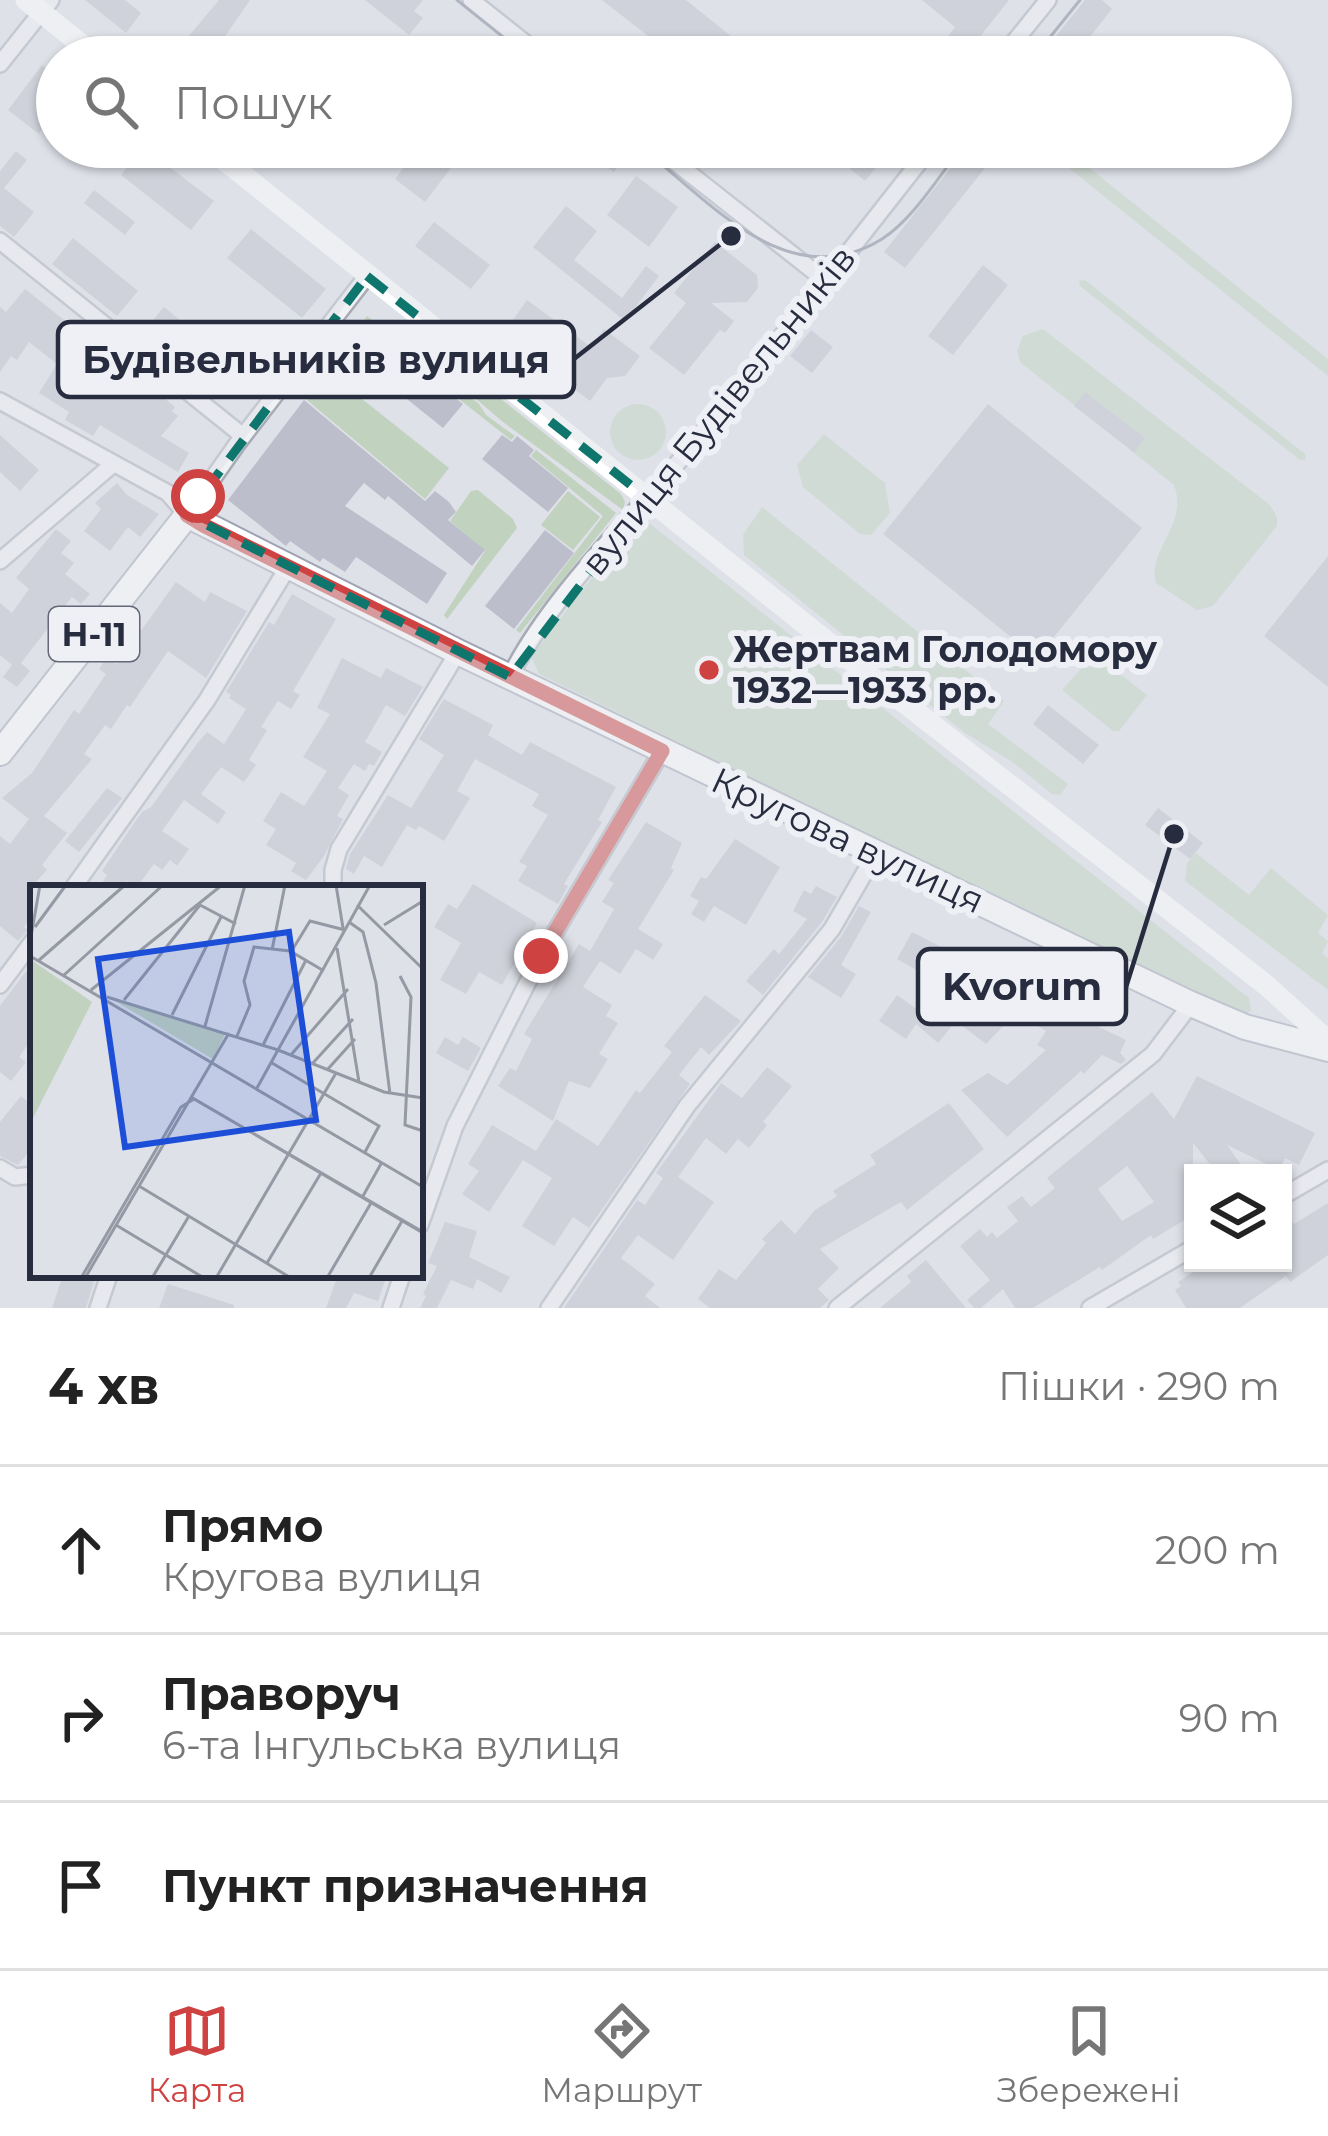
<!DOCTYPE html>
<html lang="uk">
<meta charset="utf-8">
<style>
body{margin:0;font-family:Montserrat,sans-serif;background:#f6f6f6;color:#222}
.controls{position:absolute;right:36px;bottom:36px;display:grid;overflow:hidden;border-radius:0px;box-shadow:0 3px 9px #0004}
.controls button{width:108px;height:108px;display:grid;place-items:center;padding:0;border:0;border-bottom:3px solid #e0e0e0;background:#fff;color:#222;font:60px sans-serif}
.stop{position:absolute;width:36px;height:36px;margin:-27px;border:9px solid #ce4242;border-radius:50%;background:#fff}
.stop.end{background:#ce4242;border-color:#fff;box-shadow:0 3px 12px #0008}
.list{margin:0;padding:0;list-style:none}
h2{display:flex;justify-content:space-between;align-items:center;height:156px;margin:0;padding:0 48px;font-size:51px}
h2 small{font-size:39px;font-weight:400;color:#767676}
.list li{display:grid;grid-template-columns:78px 1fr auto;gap:36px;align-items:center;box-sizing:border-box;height:168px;padding:0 48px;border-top:3px solid #e0e0e0}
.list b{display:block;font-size:45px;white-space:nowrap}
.list p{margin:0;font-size:39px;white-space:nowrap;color:#767676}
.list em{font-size:39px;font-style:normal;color:#767676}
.icon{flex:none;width:66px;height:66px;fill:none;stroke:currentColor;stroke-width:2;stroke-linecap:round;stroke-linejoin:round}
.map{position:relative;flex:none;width:1328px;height:1308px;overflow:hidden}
.search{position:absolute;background:#fff;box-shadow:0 3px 9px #0004;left:36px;right:36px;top:36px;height:132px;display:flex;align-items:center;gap:30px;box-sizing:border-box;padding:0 42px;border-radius:66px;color:#767676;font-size:45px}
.sheet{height:660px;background:#fff}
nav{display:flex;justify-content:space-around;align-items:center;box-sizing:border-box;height:168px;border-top:3px solid #e0e0e0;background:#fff;font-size:33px;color:#767676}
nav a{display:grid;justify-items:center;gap:6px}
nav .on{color:#ce4242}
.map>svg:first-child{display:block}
</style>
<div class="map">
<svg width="1328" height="1308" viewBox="0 0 1328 1308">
<rect width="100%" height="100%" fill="#dee1e8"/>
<g fill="#c1d2bf">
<path d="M1071 158H1077L1328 359V376L1070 169 1068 162Z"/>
<path d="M1085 280 1305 454 1306 459 1300 460 1080 286 1079 281Z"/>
<path d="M367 316 479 404 486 415 515 436 511 440 369 328 362 325 348 343Z"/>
<path d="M1043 329 1270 505 1277 517V526L1213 606 1197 610 1156 583C1147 549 1189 525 1174 485L1020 362 1017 351 1023 336Z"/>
<path d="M433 345 621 494 625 502 623 510 503 422 425 355Z"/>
<path d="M328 372 449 468 425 499 307 400Z"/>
<circle cx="638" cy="432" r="28"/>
<path d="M824 434 885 483 890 513 871 535 860 534 803 487 797 465Z"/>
<path d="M536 450 616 513 520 633 516 630 603 516 531 456Z"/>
<path d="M478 490 513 519 517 528 447 619 444 615 485 551 450 521 471 491Z"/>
<path d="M568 491 600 517 573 550 541 525Z"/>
<path d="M762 507 1004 701 988 724 1068 784 1060 795 1052 794 1011 761 965 733 744 555 743 535Z"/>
<path d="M644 519 1249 998 1251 1011 1239 1016 539 674 531 656 631 528Z"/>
<path d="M1094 654 1147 695 1119 731H1113L1062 690Z"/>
<path d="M1196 853 1249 895 1271 868 1328 915 1318 933 1328 941 1322 953 1328 958V990L1185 881 1187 863Z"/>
</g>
<g fill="#bcbfcb" fill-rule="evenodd">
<path d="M85 0H125L141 13 126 33Z"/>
<path d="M219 0H250L211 57H171Z"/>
<path d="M365 0H423L414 11 423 18 409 35Z"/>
<path d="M602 0H686L757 57H675Z"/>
<path d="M922 0H1009L964 57H932L955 27Z"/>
<path d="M1085 0H1102L1112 9 1074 57H1039Z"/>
<path d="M42 65 57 77V136L44 126 39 134 8 110Z"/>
<path d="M143 147 214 201 191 230 121 175Z"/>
<path d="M419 147H467L425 202 395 179Z"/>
<path d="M548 147H615L626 155 614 172 583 149 571 165Z"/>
<path d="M824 147H862L881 162 865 181Z"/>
<path d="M967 147H1002L905 268 884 252Z"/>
<path d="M16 151 27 160 4 188 34 212 14 237 0 226V171Z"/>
<path d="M636 176 678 207 649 247 607 215Z"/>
<path d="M94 190 135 222 125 235 84 203Z"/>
<path d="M566 206 597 231 574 260 622 298 646 266 659 276 625 321 533 247Z"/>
<path d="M434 222 490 265 471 289 415 246Z"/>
<path d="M251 229 326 289 302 318 227 258Z"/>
<path d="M73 238 138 291 117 316 52 264Z"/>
<path d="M715 242 757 275 758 288 747 302 711 303 734 321 725 333 720 330 684 375 649 348 686 303 674 293Z"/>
<path d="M983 265 1008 285 953 355 928 336Z"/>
<path d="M25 289 97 346 83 363 131 399 145 382 175 407 172 411 178 416 161 436 189 453 178 472 100 425 93 436 65 420 69 412 39 393 57 364 29 342 17 360 11 356 0 372V307L6 312Z"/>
<path d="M527 300 591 347 604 329 640 356 625 376 607 378 590 401 565 382 573 371 510 324Z"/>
<path d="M164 307 246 373 224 400 142 333Z"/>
<path d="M811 330 833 347 812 373 790 356Z"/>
<path d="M396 351 463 404 443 428 377 375Z"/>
<path d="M1085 392 1145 438 1134 452 1074 406Z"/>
<path d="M304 400 425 501 435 491 449 502 456 512 448 520 485 550 472 566 388 496 385 500 364 483 345 506 447 573 427 604 356 557 345 572 323 558 320 562 290 541 286 546 228 500Z"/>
<path d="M988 404 1142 528 1037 658 883 534Z"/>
<path d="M0 435 39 470 20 491 0 472Z"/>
<path d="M502 435 512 442 517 436 534 450 529 456 568 488 548 512 482 459Z"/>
<path d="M117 483 127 495 159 514 140 537 128 527 110 551 84 531 101 509 95 503Z"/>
<path d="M56 529 71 541 61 553 74 563 65 574 90 594 81 604 72 597 21 663 30 671 17 687 3 677 12 665 0 655V603L12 613 29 589 16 578Z"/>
<path d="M545 530 574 553 514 629 485 606Z"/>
<path d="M1328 556V687L1264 636Z"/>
<path d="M176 582 205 602 210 592 247 611 206 678 168 651 130 707 127 705 111 729 105 725 84 754 92 759 44 816 67 833 42 865 47 870 32 886 33 915 24 927 28 930 18 941 0 926V836L10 844 29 819 2 798 32 773 74 710 79 714 106 674 99 669 107 657 117 664Z"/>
<path d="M292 594 336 619 293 691 300 695 291 709 278 701 261 727 267 730 249 760 256 765 244 782 221 767 201 794 226 812 218 824 184 800 162 831 189 849 177 866 170 860 162 870 154 864 136 888 127 881 122 888H99L107 875 102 871 132 826 142 812 151 807 196 745 207 732 224 744 246 709 229 698 231 695 226 692 269 622 274 625Z"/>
<path d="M342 658 381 678 386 668 423 687 405 716 386 705 365 742 382 752 374 766 369 764 365 771 354 764 338 788 349 795 337 816 343 819 324 856 306 880 291 871 296 863 266 845 276 829 263 821 281 792 304 806 327 771 303 757 330 714 317 708Z"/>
<path d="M444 699 493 725 488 735 522 755 530 742 616 787 598 820 602 822 564 884 568 886 558 904 518 881 527 866 519 862 548 815 532 806 539 794 475 759 457 791 470 798 444 841 419 826 416 830 407 825 382 867 364 856 354 874 346 869 350 854 388 795 411 808 444 755 419 739Z"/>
<path d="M1048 705 1099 745 1083 764 1033 724Z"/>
<path d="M107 788 122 798 79 852 65 841Z"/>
<path d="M1158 808 1203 843 1190 859 1145 825Z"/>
<path d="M646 822 682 843 671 868 674 870 638 929 663 944 653 960 636 949 620 974 600 961 583 987 612 1005 606 1016 618 1023 599 1054 608 1059 590 1088 569 1081 553 1121 498 1086 510 1068 516 1071 532 1039 524 1034 579 944 590 951 614 909 602 902 614 883 608 880Z"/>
<path d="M735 839 780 867 746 925 714 906 704 922 691 914 699 901 690 896 701 877 706 879Z"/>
<path d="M473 884 537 923 502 985 479 972 466 994 440 980 461 943 434 927 448 904 457 909Z"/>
<path d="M816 886 837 897 822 922 763 995 746 981 774 949 779 954 807 919 793 911 804 890 811 894Z"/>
<path d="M859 906 871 912 841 965 856 974 841 998 808 977 841 937Z"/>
<path d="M912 932 1026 990 1014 1015 986 1044 956 1021 938 1043 916 1024 906 1039 879 1021 897 995 915 1008 932 979 897 959Z"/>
<path d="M33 962V1037L19 1057 26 1062 11 1081 0 1072V1006Z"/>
<path d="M705 995 741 1021 709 1055 701 1047 679 1075 690 1084 589 1228 573 1217 554 1246 522 1226 552 1178 523 1160 489 1212 462 1194 479 1171 468 1164 492 1125 536 1151 556 1119 598 1146 636 1090 640 1093 672 1052 664 1046Z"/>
<path d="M1050 1002 1090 1026 1091 1023 1126 1040 1120 1053 1126 1060 1121 1064 1102 1055 1084 1074 1081 1071 1007 1137 961 1090 988 1073 1007 1085 1046 1050 1037 1045 1046 1031 1036 1025Z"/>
<path d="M445 1037 458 1045 463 1037 481 1048 468 1071 436 1053Z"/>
<path d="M767 1067 792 1086 763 1122 767 1125 749 1148 738 1139 726 1154 706 1138 678 1177 714 1202 673 1260 638 1235 621 1258 655 1284 645 1296 660 1308H564L637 1200 645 1205 663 1178 656 1173 721 1083 742 1098Z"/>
<path d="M1197 1076 1315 1133 1299 1165 1285 1158 1279 1170 1227 1145 1247 1173H1223L1217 1164 1213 1168 1193 1143V1215L1153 1239 1151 1235 1102 1270 1100 1267 1033 1308H1015L1003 1289 981 1308H974L967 1300 990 1280 960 1246 980 1229 987 1237 992 1232 997 1238 1018 1221 1007 1207 1022 1196 1031 1207 1055 1188 1047 1178 1152 1092 1174 1119ZM1127 1166 1154 1202 1122 1221 1098 1189Z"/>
<path d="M21 1096 33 1106V1147L18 1165 0 1156V1122Z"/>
<path d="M949 1103 984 1149 907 1210 901 1202 820 1249 839 1268 818 1289 829 1300 820 1308H710L698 1299 719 1269 736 1280 766 1243 762 1239 781 1220 795 1234 815 1210 837 1196 833 1191 876 1164 870 1155Z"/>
<path d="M1328 1203V1255L1290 1282 1286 1276 1240 1308H1186L1175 1290 1181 1286 1178 1282 1207 1263H1283V1208L1294 1224Z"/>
<path d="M445 1222 477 1231 469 1257 510 1277 501 1293 477 1279 473 1289 451 1280 437 1308H420L426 1296 423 1294 437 1266 428 1263Z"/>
<path d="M926 1260 966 1308H880L911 1282 907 1276Z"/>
<path d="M63 1275H96L86 1308H52Z"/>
<path d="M338 1275H387L378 1301 354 1293 346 1308H326Z"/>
<path d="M168 1284 234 1305V1308H159Z"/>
</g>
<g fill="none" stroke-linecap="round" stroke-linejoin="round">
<defs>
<g id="street">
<path d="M471 0 543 57"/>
<path d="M1002 57 1048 0"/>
<path d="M0 64 51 0"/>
<path d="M656 147 826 281"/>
<path d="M0 241 243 436"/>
<path d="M0 401 168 493 187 515 237 444 367 276"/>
<path d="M0 561 112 465"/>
<path d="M510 677C547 600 635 515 691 447 773 349 852 248 931 147"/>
<path d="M73 888 207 700 288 567"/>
<path d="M333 888V870L339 849 458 652"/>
<path d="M0 985 33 941"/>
<path d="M0 1168 15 1177 33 1175"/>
<path d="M1283 1196 1328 1170"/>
<path d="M420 1225 455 1126 541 956 662 751"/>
<path d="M98 1308 109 1275"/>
<path d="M391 1308 402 1275"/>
<path d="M549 1308 687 1106 832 929 876 853"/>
<path d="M837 1308 1153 1054 1191 1004"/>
<path d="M1090 1308 1193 1248"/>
</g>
<path id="primary" d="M0 753 187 515 458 652 1191 1004 1245 1027 1328 1049"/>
</defs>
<use href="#street" stroke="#a7abb5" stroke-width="20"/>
<use href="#primary" stroke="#9ea3b4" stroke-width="28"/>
<use href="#street" stroke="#f1f2f6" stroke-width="15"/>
<g stroke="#fff" stroke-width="21">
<path d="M26 0 97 57"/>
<path d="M208 147 870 676 1266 985 1328 1041"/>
</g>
<use href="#primary" stroke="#fff" stroke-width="24"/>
<g stroke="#787e92" stroke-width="3">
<path d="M457 0 528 57"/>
<path d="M1034 57 1080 0"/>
<path d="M641 147C709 201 789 297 882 239 914 218 938 177 962 147"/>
</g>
</g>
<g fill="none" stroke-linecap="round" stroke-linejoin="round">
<path stroke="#ce4242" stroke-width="15" d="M198 496 187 515 205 526 662 751 541 956"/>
</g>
<path d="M0 0H1328V1308H0ZM367 276 647 498 510 677 187 515Z" fill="#dee1e8" fill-opacity=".55" fill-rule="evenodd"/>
<path fill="none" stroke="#0f766e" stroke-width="9" stroke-dasharray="24 15" stroke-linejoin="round" d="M367 276 647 498 510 677 187 515Z"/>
<circle fill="#ce4242" stroke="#eef0f6" stroke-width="4.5" cx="709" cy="670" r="12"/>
<g text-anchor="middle" stroke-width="12" stroke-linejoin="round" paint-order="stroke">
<rect fill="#eef0f6" stroke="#636776" stroke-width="3" x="49" y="607" width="90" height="54" rx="9"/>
<g font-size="33" font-weight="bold" fill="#272c3f">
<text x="94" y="646">Н-11</text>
</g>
<g font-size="36" fill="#272c3f" stroke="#eef0f6">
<text transform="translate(718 410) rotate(-51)" y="13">вулиця Будівельників</text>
<text transform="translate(848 840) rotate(25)" y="13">Кругова вулиця</text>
</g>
<g font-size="36" font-weight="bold" fill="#272c3f" stroke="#eef0f6" text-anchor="start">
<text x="733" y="662">Жертвам Голодомору<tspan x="733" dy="41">1932—1933 рр.</tspan></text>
</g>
</g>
<g transform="translate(30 885)">
<rect width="393" height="393" fill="#dee1e8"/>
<path d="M0 74 62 117 0 239ZM85 116 195 149 183 174Z" fill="#c1d2bf"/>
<path fill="none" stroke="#9599a4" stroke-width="3" d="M306 0 313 43M170 20 206 39M327 20 393 84M319 37 333 47 346 98 360 209M354 40 393 16M5 42 36 0M0 57 10 0M307 63 329 197M242 65 255 0M261 67 280 36 315 45M0 71 393 302M8 76 95 0M34 90 133 0M370 91 381 112 375 240 393 246M61 105 192 0M77 112 248 165 340 0M94 115 170 20M142 130 191 32M175 141 215 0M207 151 220 120 214 96 224 62 260 66 294 86M233 160 276 75M260 171 318 104M242 178 349 241 335 267M282 179 323 134M297 185 325 154M227 203 248 165 354 207 393 213M161 212 393 348M109 301 261 393M333 311 352 277M86 340 174 393M237 378 291 288M51 393 151 222 164 214 393 347M55 393 199 148M122 393 159 331M186 393 306 188M297 393 341 318M339 393 372 336"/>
<path fill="#1d4ed8" fill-opacity="0.15" stroke="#1d4ed8" stroke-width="6" d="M259 47 286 235 95 262 68 74Z"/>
<rect width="393" height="393" fill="none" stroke="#272c3f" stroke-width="6"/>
</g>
<path fill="none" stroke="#272c3f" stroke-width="4.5" d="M731 236L574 359M1174 834L1126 987"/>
<g fill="#272c3f" stroke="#eef0f6" stroke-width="4.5">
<circle cx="731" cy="236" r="12"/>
<circle cx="1174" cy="834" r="12"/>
</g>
<g fill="#eef0f6" stroke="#272c3f" stroke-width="4.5">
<rect x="58" y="322" width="516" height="75" rx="12"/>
<rect x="918" y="949" width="208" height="75" rx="12"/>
</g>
<g font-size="39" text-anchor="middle" font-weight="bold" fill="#272c3f">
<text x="316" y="373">Будівельників вулиця</text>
<text x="1022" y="1000">Kvorum</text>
</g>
</svg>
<div class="controls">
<button><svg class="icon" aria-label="layers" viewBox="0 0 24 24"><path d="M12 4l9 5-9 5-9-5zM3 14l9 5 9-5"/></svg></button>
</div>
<div class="stop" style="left:198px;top:496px"></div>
<div class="stop end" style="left:541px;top:956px"></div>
<div class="search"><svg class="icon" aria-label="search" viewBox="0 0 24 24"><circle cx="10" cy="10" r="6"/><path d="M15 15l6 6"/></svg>Пошук</div>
</div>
<section class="sheet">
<h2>4 хв<small>Пішки · 290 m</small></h2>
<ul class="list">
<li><svg class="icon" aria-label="ahead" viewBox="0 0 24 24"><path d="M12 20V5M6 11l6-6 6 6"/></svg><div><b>Прямо</b><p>Кругова вулиця</p></div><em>200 m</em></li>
<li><svg class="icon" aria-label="right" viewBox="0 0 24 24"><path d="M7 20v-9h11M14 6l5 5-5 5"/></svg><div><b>Праворуч</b><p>6-та Інгульська вулиця</p></div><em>90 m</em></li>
<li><svg class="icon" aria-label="arrive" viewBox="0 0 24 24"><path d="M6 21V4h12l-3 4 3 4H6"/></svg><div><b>Пункт призначення</b></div></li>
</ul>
</section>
<nav>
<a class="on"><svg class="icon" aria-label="map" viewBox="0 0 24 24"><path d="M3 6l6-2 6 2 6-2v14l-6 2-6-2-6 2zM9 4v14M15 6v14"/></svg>Карта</a>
<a><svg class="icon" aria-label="directions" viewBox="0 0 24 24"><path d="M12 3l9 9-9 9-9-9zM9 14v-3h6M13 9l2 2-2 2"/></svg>Маршрут</a>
<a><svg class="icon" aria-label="saved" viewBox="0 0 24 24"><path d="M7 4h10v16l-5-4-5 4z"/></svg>Збережені</a>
</nav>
